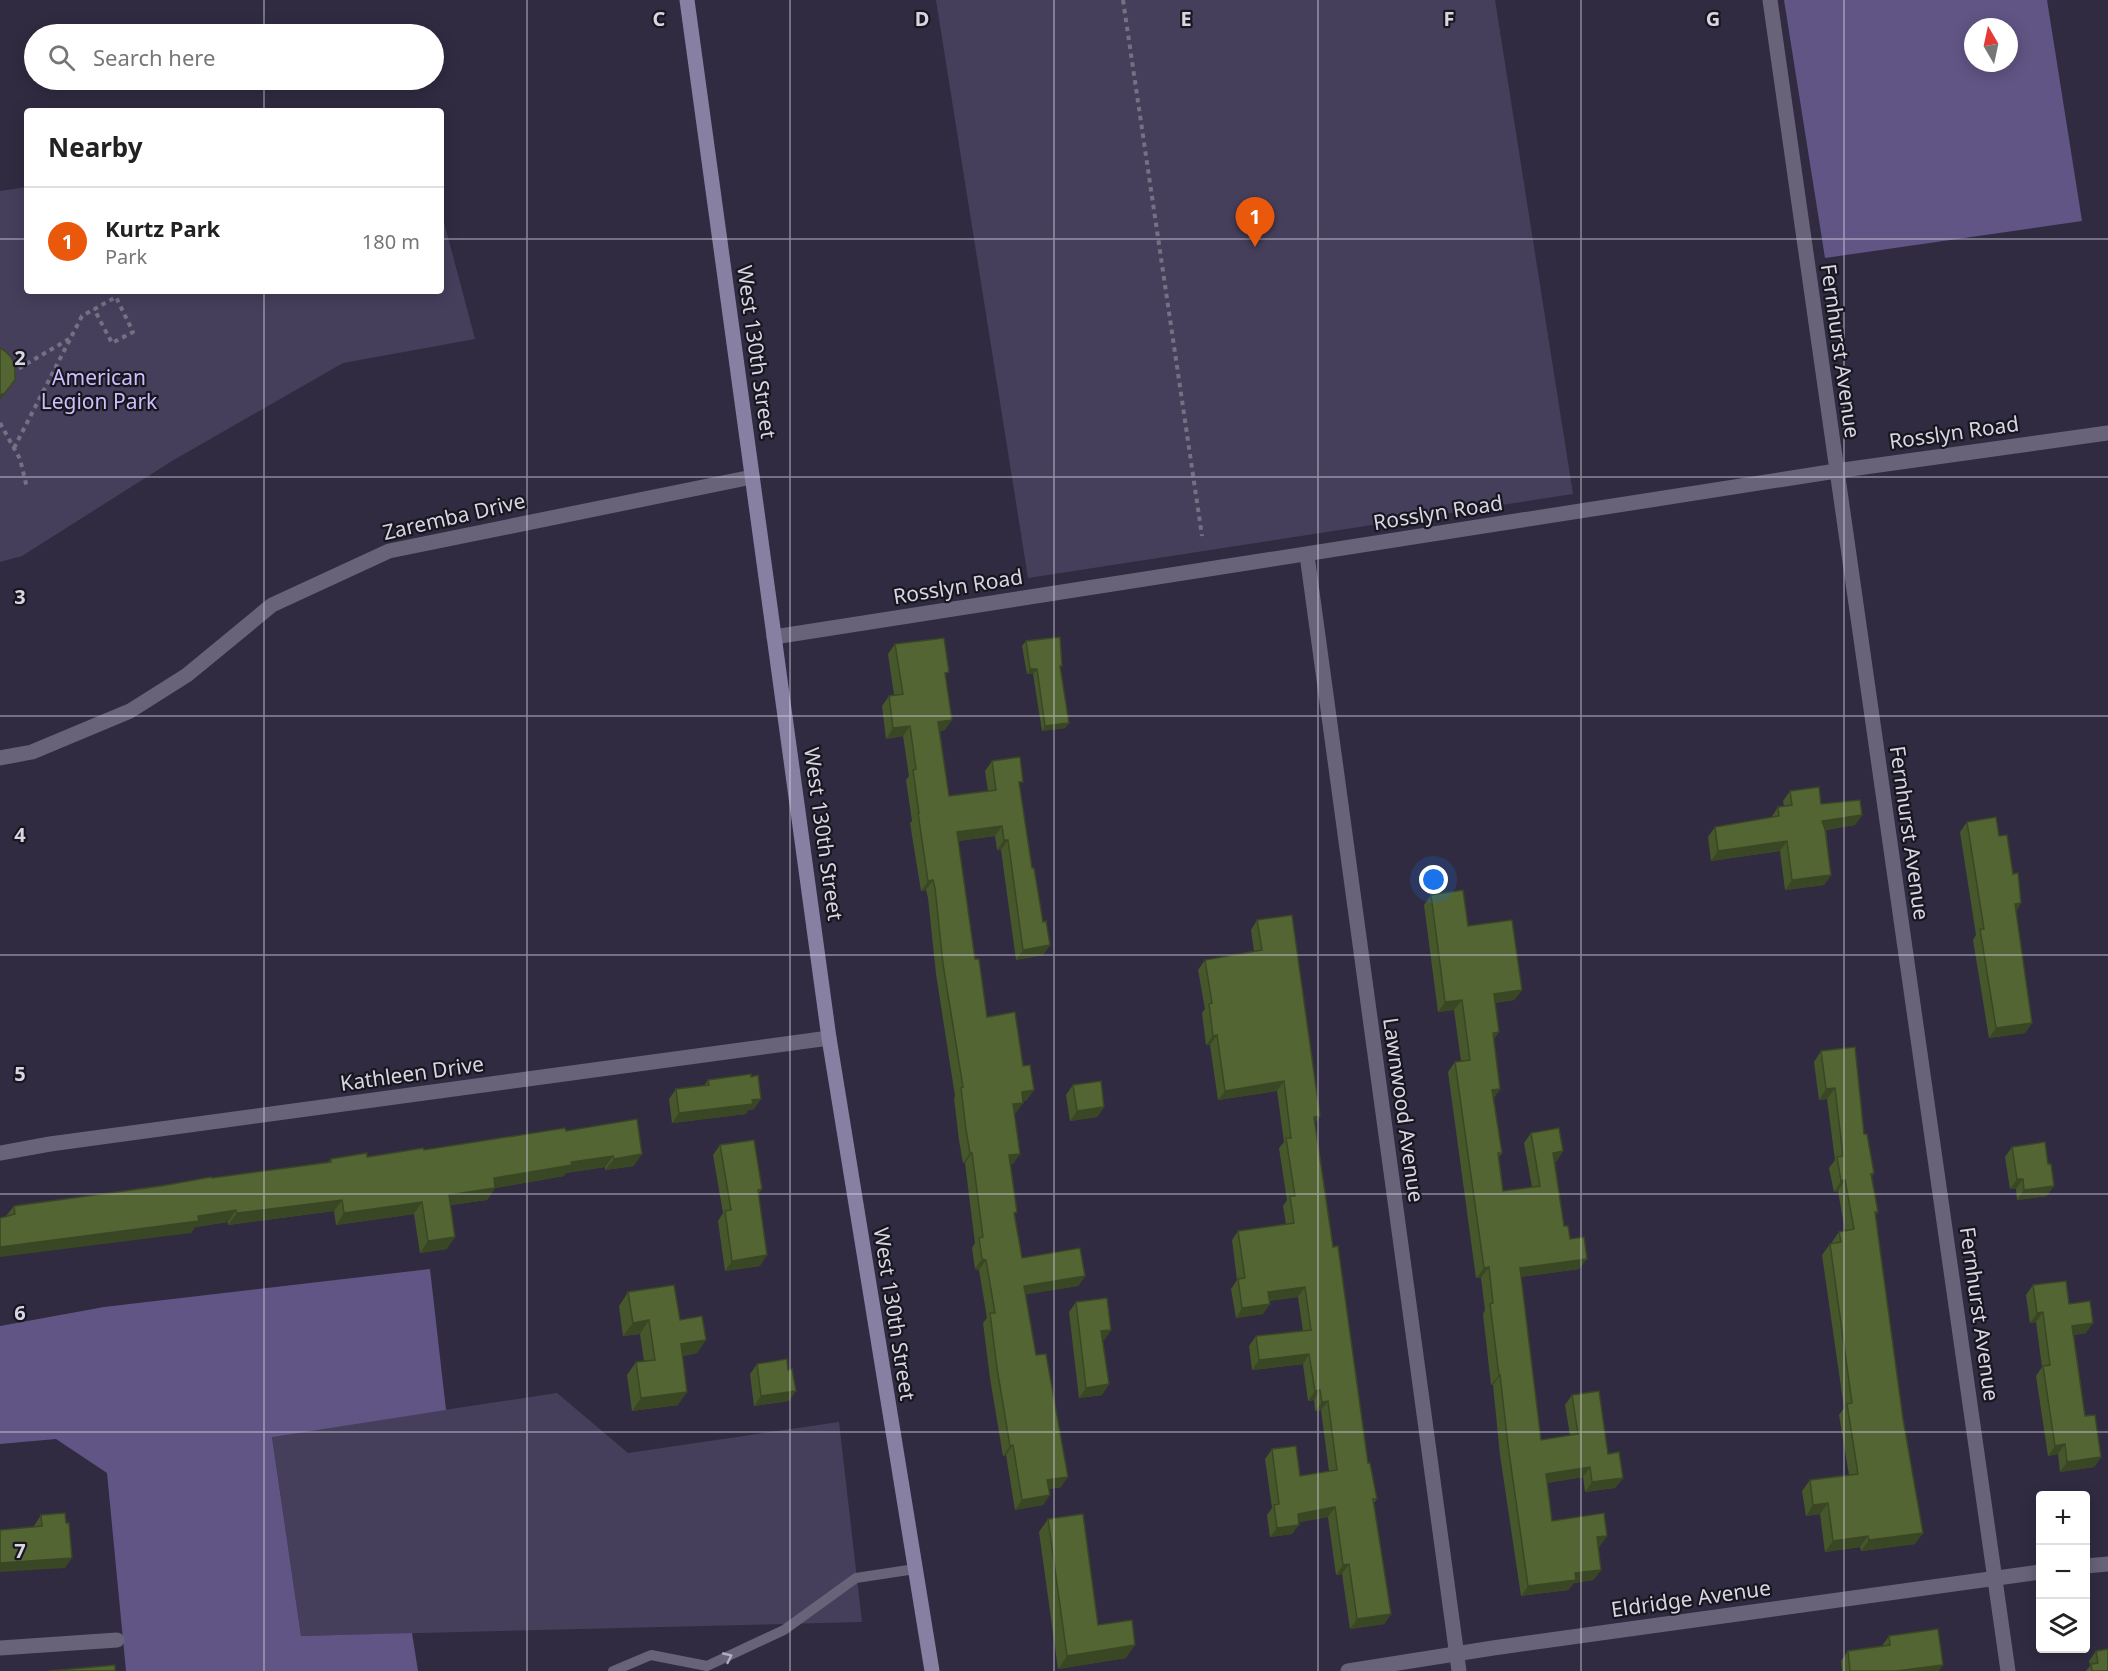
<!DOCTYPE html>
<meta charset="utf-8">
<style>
body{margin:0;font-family:"Noto Sans",sans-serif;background:#f2f2f2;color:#222}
.controls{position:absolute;right:18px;bottom:18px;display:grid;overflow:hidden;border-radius:6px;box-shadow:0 3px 15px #0003}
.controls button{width:54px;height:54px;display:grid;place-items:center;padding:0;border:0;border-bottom:2px solid #e0e0e0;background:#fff;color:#222;font:30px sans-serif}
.compass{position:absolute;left:1964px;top:18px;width:54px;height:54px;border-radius:50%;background:#fff;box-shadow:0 3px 15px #0003;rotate:351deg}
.you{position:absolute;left:1434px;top:880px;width:21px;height:21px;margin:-15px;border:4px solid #fff;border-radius:50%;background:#1a73e8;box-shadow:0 0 0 9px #1a73e833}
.badge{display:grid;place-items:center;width:39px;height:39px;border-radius:50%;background:#ea580c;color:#fff;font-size:20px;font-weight:700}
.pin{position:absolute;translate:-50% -50px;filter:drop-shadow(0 2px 3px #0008)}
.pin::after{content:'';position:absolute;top:32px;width:21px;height:18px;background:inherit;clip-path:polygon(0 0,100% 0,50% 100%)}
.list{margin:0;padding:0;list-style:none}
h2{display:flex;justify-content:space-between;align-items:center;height:78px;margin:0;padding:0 24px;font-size:26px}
h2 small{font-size:20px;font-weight:400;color:#767676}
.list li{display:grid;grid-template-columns:39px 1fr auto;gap:18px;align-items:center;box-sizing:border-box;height:108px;padding:0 24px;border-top:2px solid #e0e0e0}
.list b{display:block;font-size:22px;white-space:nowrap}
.list p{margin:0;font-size:20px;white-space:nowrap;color:#767676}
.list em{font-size:20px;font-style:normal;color:#767676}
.icon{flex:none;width:33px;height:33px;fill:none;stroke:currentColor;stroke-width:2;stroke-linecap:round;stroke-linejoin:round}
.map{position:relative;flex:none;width:2108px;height:1671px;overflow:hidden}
.search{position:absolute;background:#fff;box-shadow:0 3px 15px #0003;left:24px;top:24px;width:420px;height:66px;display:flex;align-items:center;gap:15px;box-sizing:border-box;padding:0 21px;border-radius:33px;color:#767676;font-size:22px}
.panel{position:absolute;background:#fff;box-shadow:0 3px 15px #0003;left:24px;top:108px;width:420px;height:186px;border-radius:6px}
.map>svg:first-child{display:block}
</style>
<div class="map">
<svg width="2108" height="1671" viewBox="0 0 2108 1671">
<rect width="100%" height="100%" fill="#302b41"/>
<g fill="#463f5c">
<path d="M936 0H1495L1573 494 1028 578Z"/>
<path d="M27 187V291H441V211L475 339 343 363 172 461 22 556 0 562V191Z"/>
<path d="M557 1393 628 1453 839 1422 862 1622 301 1636 272 1436Z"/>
</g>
<g fill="#615585" fill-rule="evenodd">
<path d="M1784 0H2047L2082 221 1825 258ZM1973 27H2009V63H1973Z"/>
<path d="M430 1269 446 1410 272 1437 301 1636 412 1633 418 1671H126L107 1473 56 1439 0 1444V1326L104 1307Z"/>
</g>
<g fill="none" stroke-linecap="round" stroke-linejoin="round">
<g stroke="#757184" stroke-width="4" stroke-dasharray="4.5 4.5" stroke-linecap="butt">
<path d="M1123 0 1202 536"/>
<path d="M11 373 69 339"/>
<path d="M0 423 20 459 27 488"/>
<path d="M14 448 82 316 116 297 133 332 112 343 94 309"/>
</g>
<path stroke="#686379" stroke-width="10" d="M613 1671 651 1655 707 1666 784 1630 856 1578 915 1569"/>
<g stroke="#686379" stroke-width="15">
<path d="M1770 0 2008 1671"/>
<path d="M1307 555 1459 1671"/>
<path d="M774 637 1836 471 2108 433"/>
<path d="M0 758 32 752 130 711 187 675 272 605 389 551 752 477"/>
<path d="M0 1153 50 1144 829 1038"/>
<path d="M2086 1566 2108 1564"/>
<path d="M0 1648 117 1640"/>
<path d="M1348 1671 1493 1648 2040 1572"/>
</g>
<path stroke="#8880a3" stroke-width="15" d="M687 0 829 1038 932 1671"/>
</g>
<g fill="#47572c">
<path d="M1026 641 1060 669 1069 723 1065 728 1042 731 1033 674H1027L1022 646Z"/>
<path d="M895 644 946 676 945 730 940 731 949 796 988 791 985 771 992 761 1019 787 1032 868 1043 922 1050 945 1043 955 1016 960 1001 850H997L995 836 958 841 975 959 987 1017 1027 1100 1023 1101 1016 1113H1014L1013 1164H1010L1015 1216 1022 1258 1085 1276 1078 1286 1025 1294 1036 1355 1061 1487 1049 1489 1043 1505 1015 1510 1006 1455 1003 1456 990 1378 983 1323 987 1318 979 1270 975 1269 972 1248 975 1243 965 1163H963L959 1140 954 1098 955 1096 936 974 928 898 926 890 921 891 910 823 912 821 906 780 909 776 903 736 886 739 882 706 889 696 894 695 888 654Z"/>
<path d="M1790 791 1821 804 1862 815 1855 825 1826 830 1831 875 1824 885 1785 890 1780 851 1711 861 1708 837 1715 827 1771 818 1778 807 1784 806 1783 801Z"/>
<path d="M1967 822 1999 836 2013 874 2021 903 2016 911 2032 1023 2025 1033 1989 1038 1973 940 1976 935 1960 832Z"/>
<path d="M1431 895 1468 926 1522 990 1514 1000 1495 1003 1494 1040 1500 1089 1494 1098 1502 1153 1498 1158 1503 1191 1532 1187 1524 1143 1531 1133 1563 1151 1556 1162H1555L1564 1226 1570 1239 1579 1269 1521 1277 1541 1440 1570 1435 1565 1405 1572 1395 1623 1478 1615 1488 1585 1492 1583 1477 1547 1483 1552 1521 1607 1536 1599 1547H1598L1601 1570 1593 1580 1574 1583 1568 1590 1521 1596 1500 1455 1493 1385H1491L1483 1314 1485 1310 1481 1278H1476L1448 1072 1455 1062 1461 1061 1454 1010 1438 1012 1424 905Z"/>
<path d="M1257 920 1320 1116 1315 1123 1333 1247 1368 1463 1377 1499 1374 1503 1391 1614 1384 1624 1350 1629 1342 1574 1336 1575 1328 1517 1299 1522 1292 1534 1270 1537 1267 1515 1272 1508 1265 1459 1272 1449 1300 1476 1329 1471 1321 1410 1315 1411 1314 1400 1308 1401 1303 1364 1252 1370 1249 1346 1256 1336 1303 1331 1298 1297 1269 1301 1263 1314 1236 1318 1231 1289 1237 1280 1232 1240 1238 1231 1286 1224 1283 1206 1287 1200 1279 1148 1284 1142 1277 1091 1218 1100 1210 1045H1206L1202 1013 1205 1009 1198 970 1205 960 1254 951 1251 930Z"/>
<path d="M1821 1051 1864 1134 1874 1173 1872 1176 1878 1212 1875 1215 1915 1544 1861 1551 1860 1547 1825 1552 1820 1514 1806 1516 1802 1491 1810 1480 1849 1475 1839 1415 1844 1408 1822 1255 1830 1244H1832V1242L1839 1232 1845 1231 1838 1191 1834 1192 1829 1168 1835 1160 1827 1099 1819 1100 1814 1062Z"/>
<path d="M708 1080 754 1109 748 1110 746 1114 672 1123 669 1099 676 1089 704 1086Z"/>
<path d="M1073 1085 1104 1107 1097 1117 1070 1121 1066 1095Z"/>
<path d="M566 1131 634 1166 605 1170V1167L566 1173 564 1176 495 1188 487 1200 451 1205 447 1249 420 1253 414 1214 336 1225 334 1211 228 1225V1222L195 1227 191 1233 6 1216 14 1206 328 1162 331 1159 367 1157Z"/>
<path d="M720 1145 762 1189 758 1194 760 1266 725 1271 718 1221 723 1213 713 1155Z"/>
<path d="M2012 1147 2047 1196 2017 1200 2016 1189H2010L2005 1157Z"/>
<path d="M2033 1285 2069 1304 2086 1333 2074 1335 2085 1416 2101 1457 2094 1467 2060 1472 2058 1454 2048 1456 2036 1376 2042 1367 2036 1322 2030 1323 2026 1295Z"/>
<path d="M628 1292 680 1320 697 1353 683 1356 678 1405 632 1411 627 1375 636 1362 644 1361 640 1334 623 1336 619 1306Z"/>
<path d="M1076 1302 1111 1330 1104 1340H1103L1109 1384 1102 1395 1079 1398 1069 1312Z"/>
<path d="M757 1364 788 1370 789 1401 754 1406 750 1374Z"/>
<path d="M41 1515 65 1568 34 1527V1526Z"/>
<path d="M1048 1519 1098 1625 1126 1658 1058 1669 1039 1532Z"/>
<path d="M1889 1636 1939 1671H1842L1841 1661 1848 1651 1882 1646Z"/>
<path d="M2096 1651 2108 1671H2086L2090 1666 2089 1661Z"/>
</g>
<g fill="#3a4724">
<path d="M15 380 0 400V395Z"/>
<path d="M1030 669H1037L1033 674H1027Z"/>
<path d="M952 720 945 730 931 732 938 722Z"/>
<path d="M1069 723 1065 728 1042 731 1045 726Z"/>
<path d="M910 726 903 736 886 739 893 728Z"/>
<path d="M1862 815 1855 825 1815 831 1822 821Z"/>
<path d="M1002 826 995 836 950 842 957 832Z"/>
<path d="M1004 840H1008L1001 850H997Z"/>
<path d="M1787 841 1780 851 1711 861 1718 851Z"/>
<path d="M1831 875 1824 885 1785 890 1792 880Z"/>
<path d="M933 880 926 890 921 891 928 881Z"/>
<path d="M2021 903 2014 913 2015 904Z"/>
<path d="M1050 945 1043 955 1016 960 1023 950Z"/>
<path d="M1522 990 1514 1000 1486 1004 1494 994Z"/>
<path d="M1462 1000 1454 1010 1438 1012 1445 1002Z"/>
<path d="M2032 1023 2025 1033 1989 1038 1996 1028Z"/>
<path d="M1499 1032 1492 1043 1493 1033Z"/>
<path d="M1217 1035 1210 1045H1206L1213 1036Z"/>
<path d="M1284 1081 1277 1091 1218 1100 1225 1091Z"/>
<path d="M1835 1088 1827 1099 1819 1100 1826 1089Z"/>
<path d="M1500 1089 1493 1099 1492 1090Z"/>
<path d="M1034 1090 1027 1100 1015 1102 1022 1092Z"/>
<path d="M761 1099 754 1109 748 1110 746 1114 672 1123 679 1113Z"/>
<path d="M1023 1103 1016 1113 1006 1114 1013 1104Z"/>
<path d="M1104 1107 1097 1117 1070 1121 1077 1111Z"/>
<path d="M1320 1116 1314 1125V1117Z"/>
<path d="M1563 1151 1556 1162 1546 1163 1553 1153Z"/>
<path d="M970 1153H972L965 1163H963Z"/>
<path d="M642 1154 634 1166 605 1170 614 1159Z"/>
<path d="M1020 1154 1013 1164 1002 1165 1009 1155Z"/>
<path d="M613 1156 605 1167 566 1173 564 1176 495 1188 487 1200 441 1206 449 1195 494 1178 571 1162Z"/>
<path d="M2017 1179H2023L2016 1189H2010Z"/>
<path d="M1845 1180 1838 1191 1834 1192 1841 1181Z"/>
<path d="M2054 1186 2047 1196 2017 1200 2024 1190Z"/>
<path d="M342 1200 334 1211 228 1225 237 1213Z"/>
<path d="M422 1202 414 1214 336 1225 344 1213Z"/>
<path d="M236 1210 228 1222 195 1227 191 1233 0 1257V1247Z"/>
<path d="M455 1237 447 1249 420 1253 428 1241Z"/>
<path d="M767 1255 760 1266 725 1271 732 1261Z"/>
<path d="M982 1259 986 1260 979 1270 975 1269Z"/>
<path d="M1587 1259 1579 1269 1513 1278 1520 1268Z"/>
<path d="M1489 1267 1481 1278H1476L1484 1268Z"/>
<path d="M1085 1276 1078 1286 1017 1296 1024 1286Z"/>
<path d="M1305 1287 1298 1297 1261 1302 1268 1292Z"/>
<path d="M1270 1304 1263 1314 1236 1318 1242 1308Z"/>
<path d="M2043 1312 2036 1322 2030 1323 2037 1313Z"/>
<path d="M649 1320 640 1334 623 1336 633 1323Z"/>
<path d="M2093 1323 2086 1333 2065 1336 2072 1326Z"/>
<path d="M1111 1330 1104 1340 1094 1341 1101 1331Z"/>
<path d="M706 1340 697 1353 672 1358 681 1344Z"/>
<path d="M1309 1354 1303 1364 1252 1370 1259 1360Z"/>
<path d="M1499 1375H1500L1493 1385H1491Z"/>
<path d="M1109 1384 1102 1395 1079 1398 1086 1388Z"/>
<path d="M1320 1390 1314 1400 1308 1401 1315 1391Z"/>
<path d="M796 1391 789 1401 754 1406 761 1396Z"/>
<path d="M687 1392 678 1405 632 1411 641 1398Z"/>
<path d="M1328 1401 1321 1410 1315 1411 1322 1402Z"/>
<path d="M2065 1444 2058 1454 2048 1456 2055 1446Z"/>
<path d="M1013 1445 1006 1455 1003 1456 1010 1446Z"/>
<path d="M2101 1457 2094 1467 2060 1472 2067 1462Z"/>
<path d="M1590 1467 1583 1477 1539 1484 1546 1474Z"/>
<path d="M1068 1477 1061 1487 1040 1490 1047 1480Z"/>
<path d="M1623 1478 1615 1488 1585 1492 1592 1482Z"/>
<path d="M1050 1495 1043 1505 1015 1510 1022 1500Z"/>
<path d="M1828 1503 1820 1514 1806 1516 1813 1505Z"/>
<path d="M1335 1507 1328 1517 1291 1524 1298 1514Z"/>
<path d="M1299 1525 1292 1534 1270 1537 1277 1528Z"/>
<path d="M1923 1533 1915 1544 1861 1551 1869 1540Z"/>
<path d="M1607 1536 1599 1547 1590 1548 1597 1537Z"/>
<path d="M1868 1536 1860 1547 1825 1552 1833 1541Z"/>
<path d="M72 1558 65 1568 0 1572V1563Z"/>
<path d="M1349 1564 1342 1574 1336 1575 1343 1565Z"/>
<path d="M1601 1570 1593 1580 1574 1583 1568 1590 1521 1596 1528 1586 1575 1573Z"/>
<path d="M1391 1614 1384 1624 1350 1629 1357 1619Z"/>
<path d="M1135 1645 1126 1658 1058 1669 1067 1656Z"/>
<path d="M1943 1665 1939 1671H1896Z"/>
</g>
<g fill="#536533" stroke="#3a4724" stroke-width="1.5">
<path d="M0 348 5 351 11 357 15 365V380L5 393 0 395Z"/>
<path d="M1060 637 1062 666H1060L1069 723 1045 726 1037 669H1030L1026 641Z"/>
<path d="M944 638 949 672 945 673 952 720 938 722 949 796 996 790 992 761 1020 757 1023 782H1019L1032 868H1034L1043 922 1046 921 1050 945 1023 950 1008 840H1004L1002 826 957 832 975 959H979L987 1017 1015 1012 1023 1066 1030 1065 1034 1090 1022 1092 1023 1103 1013 1104 1020 1154 1009 1155 1017 1212 1014 1213 1022 1258 1080 1248 1085 1276 1024 1286 1036 1355 1046 1354 1068 1477 1047 1480 1050 1495 1022 1500 1013 1445 1010 1446 997 1368 990 1313H995L986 1260 982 1259 979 1238 983 1237 972 1153H970L966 1130 961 1088 963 1087 943 964 935 888 933 880 928 881 918 813H919L913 770 916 769 910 726 893 728 889 696 903 694 895 644Z"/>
<path d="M1819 787 1821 804 1860 800 1862 815 1822 821 1825 829 1831 875 1792 880 1787 841 1718 851 1715 827 1779 816 1778 807 1792 805 1790 791Z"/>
<path d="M1996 817 1999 836 2007 835 2013 874 2018 873 2021 903 2015 904 2032 1023 1996 1028 1980 929H1984L1967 822Z"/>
<path d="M1463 890 1468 926 1512 920 1522 990 1494 994 1499 1032 1493 1033 1500 1089 1492 1090 1502 1153H1498L1503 1191 1540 1186 1531 1133 1559 1128 1563 1151 1553 1153 1564 1226H1568L1570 1239 1584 1237 1587 1259 1520 1268 1541 1440 1578 1434 1572 1395 1599 1391 1608 1454 1619 1452 1623 1478 1592 1482 1590 1467 1546 1474 1552 1521 1604 1513 1607 1536 1597 1537 1601 1570 1575 1573 1576 1580 1528 1586 1508 1445 1500 1375H1499L1490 1304 1493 1303 1489 1267 1484 1268 1455 1062 1470 1060 1462 1000 1445 1002 1431 895Z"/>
<path d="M1292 915 1320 1116 1314 1117 1333 1247 1338 1246 1368 1463H1370L1377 1499H1373L1391 1614 1357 1619 1349 1564 1343 1565 1335 1507 1298 1514 1299 1525 1277 1528 1274 1505 1279 1504 1272 1449 1296 1446 1300 1476 1337 1470 1328 1401 1322 1402 1320 1390 1315 1391 1309 1354 1259 1360 1256 1336 1311 1330 1305 1287 1268 1292 1270 1304 1242 1308 1238 1279 1245 1278 1238 1231 1294 1223 1290 1196H1295L1286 1138H1291L1284 1081 1225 1091 1217 1035 1213 1036 1209 1004 1212 1003 1205 960 1262 950 1257 920Z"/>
<path d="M1855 1047 1864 1134H1867L1874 1173 1871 1174 1878 1212H1875L1903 1419 1923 1533 1869 1540 1868 1536 1833 1541 1828 1503 1813 1505 1810 1480 1858 1474 1847 1404 1852 1403 1830 1244 1841 1242 1839 1232 1854 1229 1845 1180 1841 1181 1837 1157 1843 1156 1835 1088 1826 1089 1821 1051Z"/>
<path d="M751 1074V1077L758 1075 761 1099 752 1100 753 1104 679 1113 676 1089 709 1085 708 1080Z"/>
<path d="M1101 1081 1104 1107 1077 1111 1073 1085Z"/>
<path d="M637 1119 642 1154 614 1159 613 1156 571 1162 572 1165 494 1178 495 1188 449 1195 455 1237 428 1241 422 1202 344 1213 342 1200 237 1213 236 1210 198 1216 199 1221 0 1247V1218L15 1214 14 1206 161 1186 211 1177 212 1178 331 1162V1159L367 1153V1157L423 1148 424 1150 565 1128 566 1131Z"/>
<path d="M754 1140 762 1189 758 1190 767 1255 732 1261 725 1211 731 1210 720 1145Z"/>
<path d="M2045 1142 2048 1164H2051L2054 1186 2024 1190 2023 1179H2017L2012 1147Z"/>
<path d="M2066 1281 2069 1304 2090 1301 2093 1323 2072 1326 2085 1416 2095 1415 2101 1457 2067 1462 2065 1444 2055 1446 2043 1366 2050 1365 2043 1312 2037 1313 2033 1285Z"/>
<path d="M674 1285 680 1320 702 1316 706 1340 681 1344 687 1392 641 1398 636 1362 655 1360 649 1320 633 1323 628 1292Z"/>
<path d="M1107 1298 1111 1330 1101 1331 1109 1384 1086 1388 1076 1302Z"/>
<path d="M787 1359 788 1370 792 1369 796 1391 761 1396 757 1364Z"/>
<path d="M65 1513 66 1523H69L72 1558 0 1563V1530L42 1526 41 1515Z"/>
<path d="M1083 1514 1098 1625 1132 1620 1135 1645 1067 1656 1048 1519Z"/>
<path d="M1938 1629 1943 1665 1896 1671H1850L1848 1651 1890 1645 1889 1636Z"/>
<path d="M2108 1649V1671H2092L2091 1664 2098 1663 2096 1651Z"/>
<path d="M115 1665V1671H49Z"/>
</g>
<defs><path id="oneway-chevron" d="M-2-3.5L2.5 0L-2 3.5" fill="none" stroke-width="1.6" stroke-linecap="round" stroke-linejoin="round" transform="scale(1.5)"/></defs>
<use stroke="#b1aebf" href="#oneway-chevron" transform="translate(728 1657) rotate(-25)"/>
<path fill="none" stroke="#d9d6e4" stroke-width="1.5" stroke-opacity="0.55" d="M264 0V34M527 0V1671M790 0V1671M1054 0V1671M1318 0V1671M1581 0V1671M1844 0V1671M264 80V111M0 239H27M441 239H2108M264 291V1671M0 477H2108M0 716H2108M0 955H2108M0 1194H2108M0 1432H2108"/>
<g text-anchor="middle" stroke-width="4.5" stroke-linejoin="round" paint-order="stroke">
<g font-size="21" fill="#d9d6e4" stroke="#18161f">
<text transform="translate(1840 351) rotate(82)" y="7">Fernhurst Avenue</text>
<text transform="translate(756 352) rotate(82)" y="7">West 130th Street</text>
<text transform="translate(1954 433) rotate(-8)" y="7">Rosslyn Road</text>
<text transform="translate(1438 513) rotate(-9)" y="7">Rosslyn Road</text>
<text transform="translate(454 517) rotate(-13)" y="7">Zaremba Drive</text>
<text transform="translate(958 587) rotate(-9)" y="7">Rosslyn Road</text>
<text transform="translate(1909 833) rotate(82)" y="7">Fernhurst Avenue</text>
<text transform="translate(823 834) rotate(82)" y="7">West 130th Street</text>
<text transform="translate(412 1074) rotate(-8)" y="7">Kathleen Drive</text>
<text transform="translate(1403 1110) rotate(82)" y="7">Lawnwood Avenue</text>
<text transform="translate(894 1314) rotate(81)" y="7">West 130th Street</text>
<text transform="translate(1979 1314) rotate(82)" y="7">Fernhurst Avenue</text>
<text transform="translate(1691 1599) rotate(-8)" y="7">Eldridge Avenue</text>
</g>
<g font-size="21" fill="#ccbffc" stroke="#18161f">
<text x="99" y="385">American<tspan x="99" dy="24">Legion Park</tspan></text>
</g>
</g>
<g font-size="20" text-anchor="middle" font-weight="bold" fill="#d9d6e4" stroke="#18161f" stroke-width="4.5" stroke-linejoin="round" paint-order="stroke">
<text x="659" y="26">C</text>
<text x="922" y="26">D</text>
<text x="1186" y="26">E</text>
<text x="1449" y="26">F</text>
<text x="1713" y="26">G</text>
<text x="20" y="365">2</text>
<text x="20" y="604">3</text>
<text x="20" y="842">4</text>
<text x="20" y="1081">5</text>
<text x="20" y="1320">6</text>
<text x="20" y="1558">7</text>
</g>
</svg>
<div class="controls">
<button>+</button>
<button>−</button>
<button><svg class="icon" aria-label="layers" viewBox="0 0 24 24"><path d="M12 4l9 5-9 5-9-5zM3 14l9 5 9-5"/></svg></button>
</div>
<svg class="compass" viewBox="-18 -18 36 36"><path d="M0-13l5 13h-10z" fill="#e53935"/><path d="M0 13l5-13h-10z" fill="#767676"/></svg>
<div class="you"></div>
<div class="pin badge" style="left:1255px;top:247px">1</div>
<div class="search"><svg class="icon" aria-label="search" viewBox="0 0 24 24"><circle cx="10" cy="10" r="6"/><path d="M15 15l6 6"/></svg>Search here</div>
<section class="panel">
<h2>Nearby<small></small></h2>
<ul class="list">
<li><span class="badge">1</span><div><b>Kurtz Park</b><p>Park</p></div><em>180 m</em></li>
</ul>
</section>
</div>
